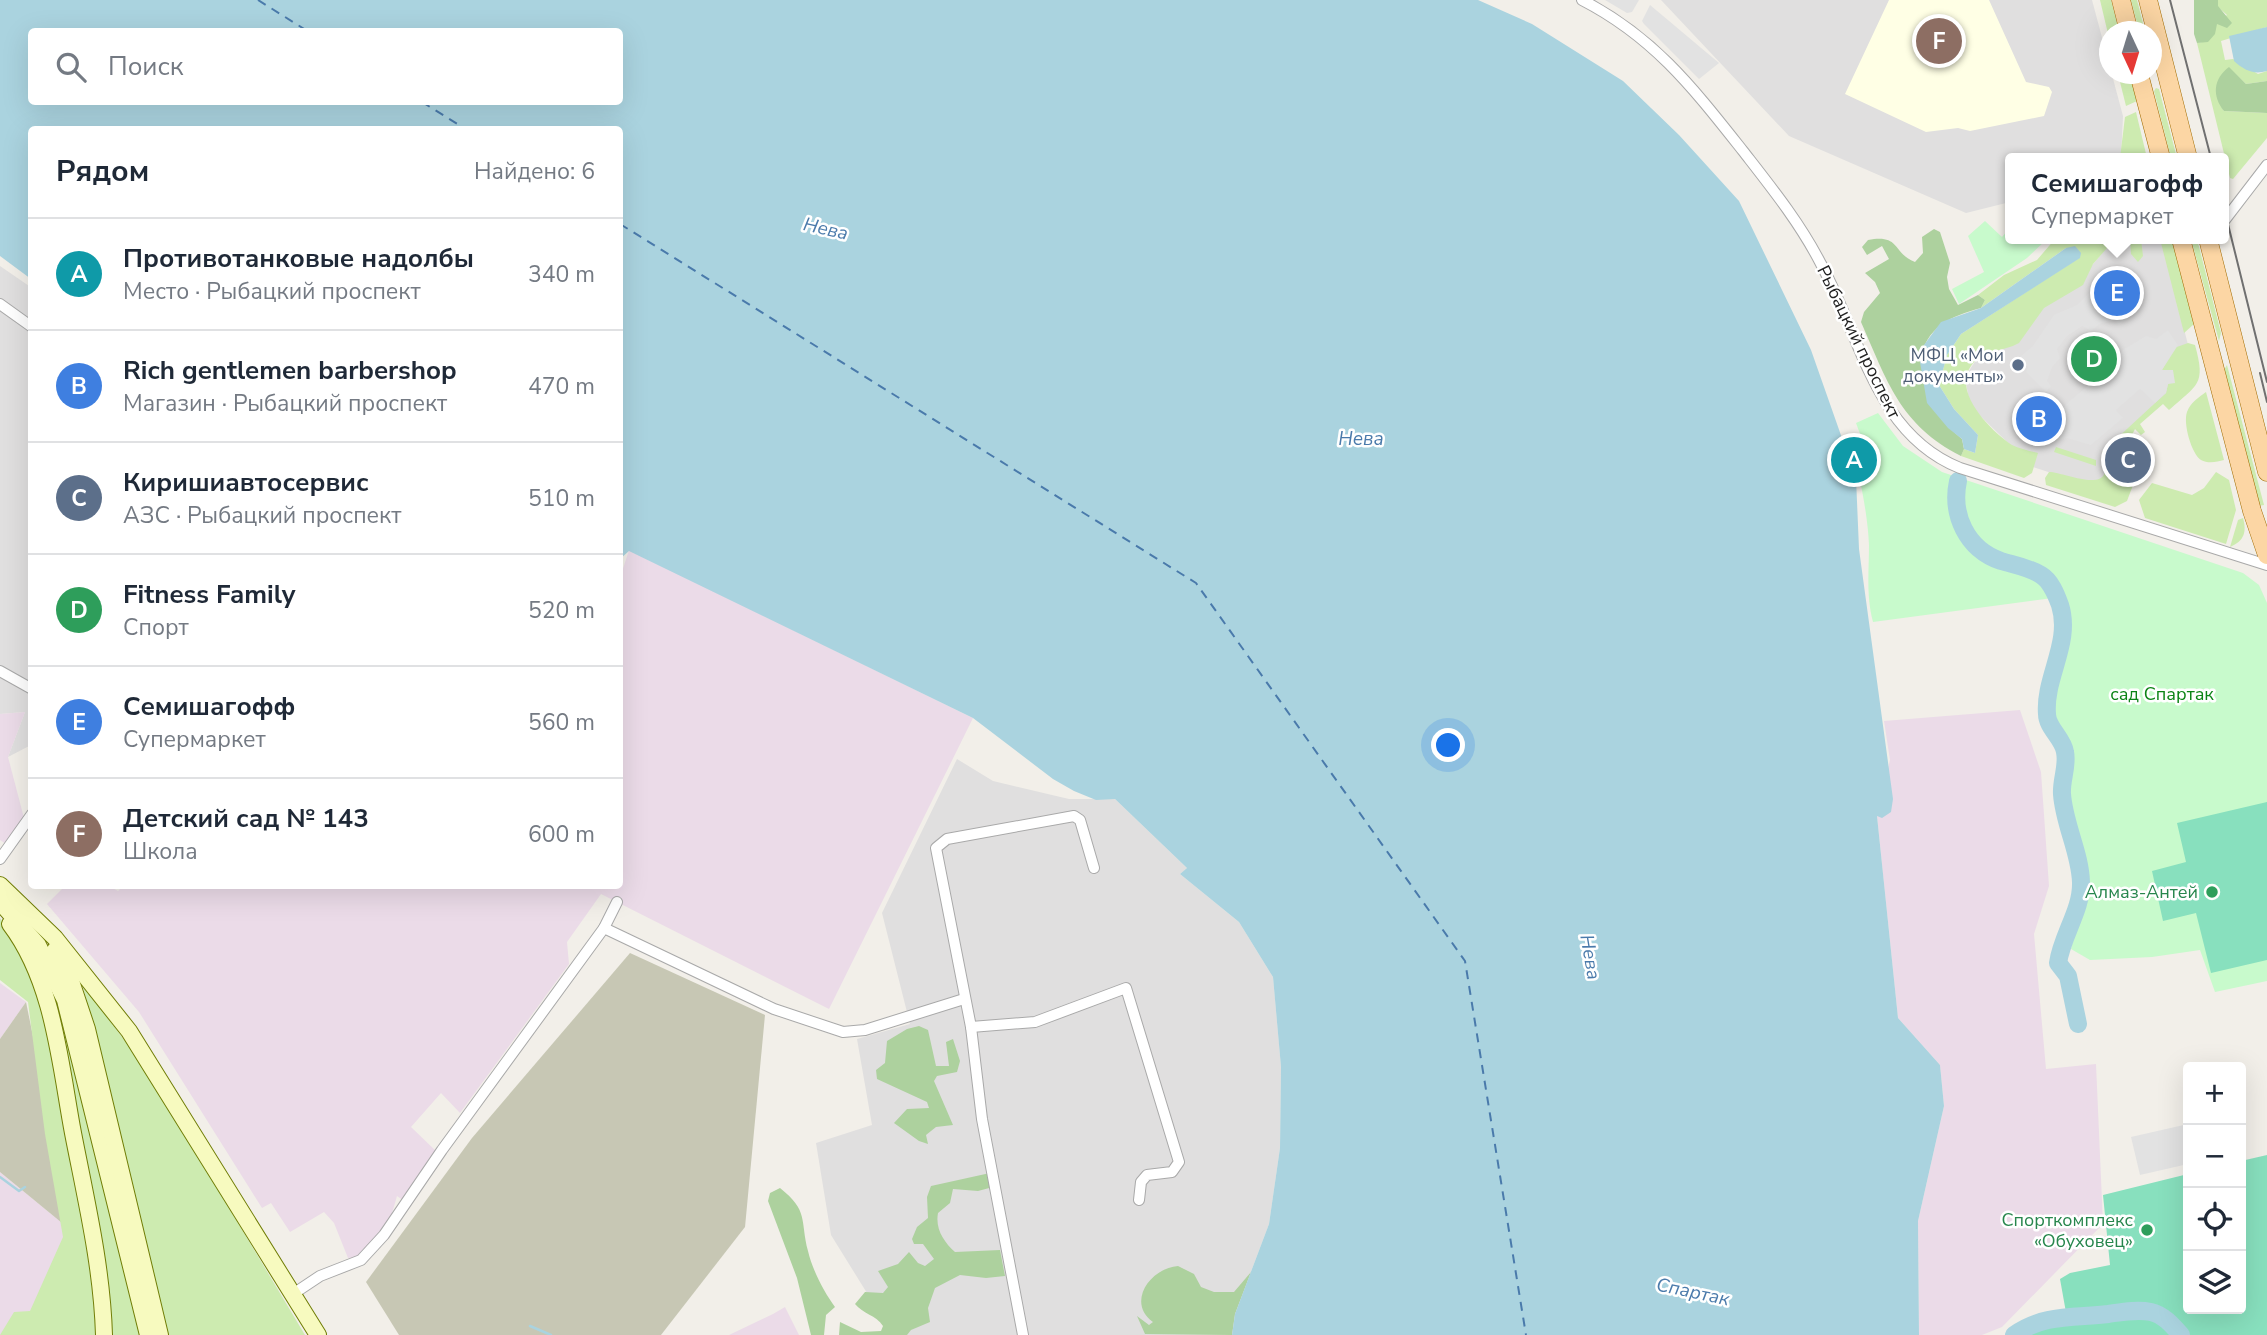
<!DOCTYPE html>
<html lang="ru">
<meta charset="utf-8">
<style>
body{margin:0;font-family:"Nunito Sans",sans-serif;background:#f6f6f7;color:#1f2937}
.controls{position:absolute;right:21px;bottom:21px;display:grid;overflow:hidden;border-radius:7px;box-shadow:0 7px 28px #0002}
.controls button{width:63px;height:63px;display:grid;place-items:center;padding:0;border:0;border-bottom:2px solid #e0e1e3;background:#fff;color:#1f2937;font:35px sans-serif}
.compass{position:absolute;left:2099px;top:21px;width:63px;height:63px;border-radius:50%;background:#fff;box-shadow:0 7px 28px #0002;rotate:176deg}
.you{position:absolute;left:1449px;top:746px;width:24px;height:24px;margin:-18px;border:5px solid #fff;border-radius:50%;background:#1a73e8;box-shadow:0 0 0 10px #1a73e833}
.badge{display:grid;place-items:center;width:46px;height:46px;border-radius:50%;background:#d40000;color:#fff;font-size:23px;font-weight:700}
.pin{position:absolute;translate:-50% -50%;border:4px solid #fff;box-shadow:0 2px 7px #0006}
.popup{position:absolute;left:2005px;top:153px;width:224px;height:91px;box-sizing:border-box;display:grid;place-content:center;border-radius:7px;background:#fff;filter:drop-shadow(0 2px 5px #0005);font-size:23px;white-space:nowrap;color:#747a83}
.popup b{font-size:26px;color:#1f2937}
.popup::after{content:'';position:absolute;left:50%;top:100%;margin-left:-14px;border:14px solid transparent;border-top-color:#fff}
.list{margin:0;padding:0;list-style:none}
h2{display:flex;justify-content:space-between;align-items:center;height:91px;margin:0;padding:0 28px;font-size:30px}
h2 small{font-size:23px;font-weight:400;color:#747a83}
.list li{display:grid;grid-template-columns:46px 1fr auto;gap:21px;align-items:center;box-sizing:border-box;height:112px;padding:0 28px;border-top:2px solid #e0e1e3}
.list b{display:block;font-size:26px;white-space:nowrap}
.list p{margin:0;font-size:23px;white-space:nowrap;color:#747a83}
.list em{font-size:23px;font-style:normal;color:#747a83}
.icon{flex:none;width:38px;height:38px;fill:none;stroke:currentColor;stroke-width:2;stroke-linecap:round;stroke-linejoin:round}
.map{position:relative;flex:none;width:2267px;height:1335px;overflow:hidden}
.search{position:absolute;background:#fff;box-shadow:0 7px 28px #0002;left:28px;top:28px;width:595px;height:77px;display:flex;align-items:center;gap:18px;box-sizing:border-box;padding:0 24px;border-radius:7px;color:#747a83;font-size:26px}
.panel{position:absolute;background:#fff;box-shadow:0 7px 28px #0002;left:28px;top:126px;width:595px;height:763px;border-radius:7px}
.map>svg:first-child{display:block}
</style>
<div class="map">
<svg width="2267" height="1335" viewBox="0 0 2267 1335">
<rect width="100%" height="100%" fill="#f2efe9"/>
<g fill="#e0dfdf">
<path d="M1661 0H2092L2123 116 2121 158H2010V202L1966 213 1789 136Z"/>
<path d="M2114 239H2161L2195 372 2106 453 2107 474 2098 482 2085 484 2033 467 1970 406 1965 377 1976 360 2084 275Z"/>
<path d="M0 266 32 288 31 745 8 757 25 712 0 714Z"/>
<path d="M957 759 993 781 1069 799H1115L1187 868 1180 874 1239 922 1273 977 1281 1067 1280 1148 1269 1224 1235 1314 1232 1335H893L831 1235 816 1143 872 1125 857 1039 910 1024 882 913Z"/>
</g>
<g fill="#ebdbe8">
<path d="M629 550 973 718 829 1009 601 894 567 942 569 964 460 1113 441 1093 411 1127 437 1152 404 1201 397 1196 390 1220 359 1257 348 1258 334 1223 324 1212 290 1232 271 1203 262 1208 139 1012 47 904 65 886H109L118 891 123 886H620V578Z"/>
<path d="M2020 710 2041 772 2049 886 2034 934 2046 1069 2096 1064 2103 1224 2002 1327 1982 1335H1919L1918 1221 1944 1106 1940 1065 1898 1018 1877 816 1890 760 1884 721Z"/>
<path d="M25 712 8 757 24 818 6 844 0 840V714Z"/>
<path d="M0 983 26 1002 0 1039Z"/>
<path d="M0 1172 73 1232 28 1335H0Z"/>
<path d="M785 1307 799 1335H729L773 1314Z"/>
</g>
<path fill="#ffffe5" d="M1889 0H1989L2026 82 2049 87 2052 92 2044 116 1970 131 1958 128 1926 132 1845 94Z"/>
<g fill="#c7c7b4">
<path d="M630 953 765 1015 745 1227 661 1335H399L366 1282 472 1138Z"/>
<path d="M26 1002 73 1232 0 1172V1039Z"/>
</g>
<g fill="#cdebb0">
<path d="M2100 0H2111L2119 31 2110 32 2109 38Z"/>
<path d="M2131 0H2137L2145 31H2139Z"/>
<path d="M2218 0H2267V27L2221 41 2225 60 2233 59 2258 74 2267 71V81L2246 84 2229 68C2214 84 2213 91 2224 111L2267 113V138L2233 179 2230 178 2197 43 2208 41 2217 23 2227 15 2217 6Z"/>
<path d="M2118 74H2130L2137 101 2126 106Z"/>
<path d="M2156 88 2159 89 2177 158H2171L2154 91Z"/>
<path d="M2136 112 2147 158H2120L2125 117Z"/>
<path d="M2055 239H2115L2093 264 2083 285 2044 308 2019 343C2003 352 1983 349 1971 366 1952 392 1991 431 2012 445 2020 449 2030 451 2038 453L2032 473 2024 478 1961 456 1964 449 1975 453 1978 435 1954 409 1939 385 1947 355 1961 334 2079 258 2066 248 1981 308 1985 300 1978 295 2004 275 2037 260Z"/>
<path d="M2130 239H2141L2143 256 2138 262 2131 254Z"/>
<path d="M2160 239H2172L2194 324 2184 333Z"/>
<path d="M2191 239H2197L2221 333 2219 341Z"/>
<path d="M2188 343 2195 345C2206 385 2198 384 2169 410L2163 404 2140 424 2145 432 2141 435 2135 429 2127 445 2117 455 2120 472 2136 477 2127 501 2115 507 2046 485 2045 478 2049 472C2066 472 2120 500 2102 452L2166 393 2168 384 2162 370 2174 348Z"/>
<path d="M2227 365 2264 505 2258 506 2224 370Z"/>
<path d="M2206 392 2224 460C2217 462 2208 464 2201 460 2191 453 2183 423 2187 412 2190 403 2199 397 2206 392Z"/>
<path d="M2056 447 2096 460V466L2054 452Z"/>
<path d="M2216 472 2229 480 2236 510 2226 544 2145 518 2139 500 2152 483 2192 495 2204 488Z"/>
<path d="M2243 518C2247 532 2244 541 2230 547L2238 520Z"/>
<path d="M0 918C44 975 52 1060 66 1130 78 1198 92 1266 96 1335H0L14 1312 30 1311 63 1237 45 1134 28 1002 0 980Z"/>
<path d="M82 983 148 1072 305 1335H168Z"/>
<path d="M54 990 71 1039 141 1335H113L100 1240 51 991Z"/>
</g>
<g fill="#add19e">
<path d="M2194 0H2218V6L2232 23 2227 28 2217 24 2215 34 2208 42 2197 43 2194 34Z"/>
<path d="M2229 67 2246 84 2267 81V113L2224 111C2212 96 2213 79 2229 67Z"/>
<path d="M1934 229 1940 232 1950 263 1947 277 1949 289 1958 305 1978 295 1985 300 1981 308C1951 316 1925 327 1920 362L1955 433 1962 439 1964 449 1961 456C1900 425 1887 381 1861 322L1864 312 1880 293 1875 282 1865 273 1889 259 1882 246 1867 255 1862 247 1868 240C1901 234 1892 253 1915 262L1923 253 1922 237Z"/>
<path d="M919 1026 928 1030 936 1066H949L946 1042 953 1039 960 1061 957 1072 937 1076 934 1081 953 1125 936 1127 926 1135 928 1144 919 1141 894 1123 907 1109 929 1108 927 1102 877 1079 876 1070 885 1063 887 1041 907 1029Z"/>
<path d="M990 1173 993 1187 978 1191 953 1189 950 1203 938 1213C935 1229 944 1242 955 1252L1000 1250 1005 1276 986 1278 960 1275 935 1288 928 1308 930 1322 911 1330 907 1335H839L840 1322 861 1332 881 1331 883 1326C876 1315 863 1314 855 1304L865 1292 883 1293 888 1287 878 1271 898 1264 909 1252 918 1263 925 1266 934 1259 923 1244H914L912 1239 917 1227 928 1218 927 1197 931 1186Z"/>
<path d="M780 1188C809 1211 800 1220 808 1251 812 1269 824 1292 835 1307L826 1315 824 1335H811L797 1278 768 1201 770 1193Z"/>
<path d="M1178 1266 1194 1274 1201 1287 1214 1292H1234L1251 1272 1235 1314 1232 1335 1145 1334 1137 1316 1149 1325 1153 1322C1126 1303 1150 1268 1178 1266Z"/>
</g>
<g fill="#c8facc">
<path d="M1985 221 2002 237 2010 228V239H2047L2027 258 1959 304 1952 289 1984 272 1968 236Z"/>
<path d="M1878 413 1903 446 1942 472 2243 573 2259 585 2267 603V981L2215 992 2200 950 2152 957 2090 960 2071 949 2087 883 2066 792 2070 759 2068 747 2051 720 2049 708C2056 670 2077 633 2060 597L1873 622C1866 595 1869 572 1869 545 1868 518 1860 473 1851 447L1863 442 1856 423Z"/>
</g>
<g fill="#88e0be">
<path d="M2267 802V960L2211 973 2196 913 2163 921 2152 871 2186 862 2177 823Z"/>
<path d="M2267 1155V1335H2015L2035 1323 2067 1318 2060 1279 2070 1273 2110 1265 2103 1195 2188 1174V1309H2241V1161Z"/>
</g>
<g fill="#e2e2e2">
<path d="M1605 0H1639L1632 12 1627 13Z"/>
<path d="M1650 5 1719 63 1699 79 1644 24 1642 21Z"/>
<path d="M2093 289 2099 297 2107 298 2126 319 2119 325 2115 320 2101 323 2091 331 2082 326 2067 336 2057 349 2060 358 2052 367 2047 381 2051 386 2046 392 2026 372 2028 367 2020 357 2033 346 2054 315 2077 305Z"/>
<path d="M2168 330 2178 345 2162 370H2173L2175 383 2168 384 2166 393 2155 403 2140 389 2116 410 2123 418 2091 445 2067 438 2059 440 2046 433 2054 426 2066 404 2108 369 2123 350 2146 336 2156 339Z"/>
<path d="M2188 1124V1164L2140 1175 2131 1137Z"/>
</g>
<g fill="#aad3df" fill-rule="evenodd">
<path d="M0 0H1478L1532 24 1623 81 1679 135 1739 201 1811 350 1856 478 1859 549 1893 799 1891 812 1882 818 1877 816 1898 1018 1940 1065 1944 1106 1918 1221 1919 1335H1232L1235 1314 1269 1224 1280 1148 1281 1067 1273 977 1239 922 1180 874 1187 868 1115 799 1096 800 1074 791 1053 779 973 718 629 551 620 559V130H32L31 279 0 256ZM32 32H620V102H32Z"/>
<path d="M2267 27V71C2253 75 2244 70 2234 61L2229 36Z"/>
<path d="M2075 246 2081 253 2080 258 1961 334 1947 355 1939 385 1954 409 1978 435 1975 453 1964 449 1962 439 1948 428 1927 403 1920 362 1924 345 1941 322 1981 308 2066 248Z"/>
</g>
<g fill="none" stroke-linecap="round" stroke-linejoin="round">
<g stroke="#aad3df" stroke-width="2.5">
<path d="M0 1177 19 1191 25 1187"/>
<path d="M530 1326 551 1335"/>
</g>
<g stroke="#aad3df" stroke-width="18">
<path d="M1958 481C1951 514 1966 549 2001 561 2014 565 2028 567 2041 575 2051 581 2056 594 2060 605 2072 643 2044 677 2047 714 2047 728 2063 738 2065 752 2068 766 2061 780 2062 794 2064 824 2080 852 2081 882 2082 910 2062 935 2058 963L2068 976 2078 1024"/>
<path d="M2014 1335C2043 1314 2074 1318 2108 1314 2122 1312 2137 1309 2151 1312 2164 1315 2173 1326 2181 1335"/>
</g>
<g stroke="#4a7aab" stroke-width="2" stroke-dasharray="9 7" stroke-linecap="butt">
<path d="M258 0 309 32"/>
<path d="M422 102 467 130"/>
<path d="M620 224 1196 583 1465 961 1526 1335"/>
</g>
<defs>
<g id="minor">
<path d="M1582 0C1654 37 1693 88 1743 151 1771 187 1800 223 1821 264 1861 337 1875 434 1960 468L2267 565"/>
<path d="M2224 221 2267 165"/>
<path d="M0 304 32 327"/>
<path d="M0 671 32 689"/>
<path d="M0 859 32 814"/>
<path d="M604 928 774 1009 843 1032 865 1030 964 999"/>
<path d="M971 1027 1035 1022 1126 988 1179 1162 1172 1172 1147 1175 1141 1182 1139 1200"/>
<path d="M293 1294 320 1276 361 1260 384 1235 442 1150 604 928 617 902"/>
<path d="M1023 1335 982 1119 971 1027 936 848 947 839 1074 816 1080 820 1094 868"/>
</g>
<g id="secondary">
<path d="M0 885 55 938 129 1031 318 1335"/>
<path d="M0 902 38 945 65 1000 148 1335"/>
<path d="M10 924C54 982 60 1064 73 1133 86 1200 102 1267 104 1335"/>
<path d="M55 950 70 978 87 1029 160 1335"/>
</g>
<g id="primary">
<path d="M2121 0 2129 32"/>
<path d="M2148 0 2188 158"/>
<path d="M2139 74 2161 158"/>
<path d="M2181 239 2252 511 2267 555"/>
<path d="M2208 239 2267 472"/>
</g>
</defs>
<use href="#minor" stroke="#a9a9a9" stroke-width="12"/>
<use href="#secondary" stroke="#707d05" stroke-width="18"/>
<use href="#primary" stroke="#a06b00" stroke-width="19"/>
<use href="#minor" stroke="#fff" stroke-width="10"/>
<use href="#secondary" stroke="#f7fabf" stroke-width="16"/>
<use href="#primary" stroke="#fcd6a4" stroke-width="18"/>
<g stroke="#707070" stroke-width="2">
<path d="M2170 0 2211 158"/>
<path d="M2224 208 2267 382"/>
<path d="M2260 373 2267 402"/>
</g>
</g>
<circle fill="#5c6f8a" stroke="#fff" stroke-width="2.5" cx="2018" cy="365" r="7"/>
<g fill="#2e9e5b" stroke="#fff" stroke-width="2.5">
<circle cx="2212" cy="892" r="7"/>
<circle cx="2147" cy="1230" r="7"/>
</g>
<g text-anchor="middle" stroke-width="5" stroke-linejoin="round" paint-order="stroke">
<g font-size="18" fill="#222" stroke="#fff">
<text transform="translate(1859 342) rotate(64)" y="6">Рыбацкий проспект</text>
</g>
<g font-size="18" fill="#4e5e75" stroke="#fff" text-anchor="end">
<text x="2004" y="361">МФЦ «Мои<tspan x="2004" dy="21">документы»</tspan></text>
</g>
<g font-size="18" fill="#0c8416" stroke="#fff">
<text x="2162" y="700">сад Спартак</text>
</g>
<g font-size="18" fill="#27864d" stroke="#fff" text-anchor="end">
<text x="2198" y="898">Алмаз-Антей</text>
<text x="2133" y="1226">Спорткомплекс<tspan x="2133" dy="21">«Обуховец»</tspan></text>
</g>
<g font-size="19" font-style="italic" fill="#4a7aab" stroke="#fff">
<text transform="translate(826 228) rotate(13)" y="7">Нева</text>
<text x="1361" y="445">Нева</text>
<text transform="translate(1591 957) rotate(80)" y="7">Нева</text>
<text transform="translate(1693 1291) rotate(12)" y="7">Спартак</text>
</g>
</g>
</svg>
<div class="controls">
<button>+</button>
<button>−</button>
<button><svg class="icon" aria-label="locate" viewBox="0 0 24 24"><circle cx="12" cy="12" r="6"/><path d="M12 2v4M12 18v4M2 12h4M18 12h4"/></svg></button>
<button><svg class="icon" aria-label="layers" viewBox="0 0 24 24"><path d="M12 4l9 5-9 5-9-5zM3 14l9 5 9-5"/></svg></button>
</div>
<svg class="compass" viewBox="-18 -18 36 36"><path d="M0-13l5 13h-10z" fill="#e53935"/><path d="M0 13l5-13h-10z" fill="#747a83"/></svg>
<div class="you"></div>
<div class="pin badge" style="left:1854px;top:460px;background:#0f9aa8">A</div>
<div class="pin badge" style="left:2039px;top:419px;background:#3f7fe0">B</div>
<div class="pin badge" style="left:2128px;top:460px;background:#5c6f8a">C</div>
<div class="pin badge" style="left:2094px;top:359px;background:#2e9e5b">D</div>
<div class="pin badge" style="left:2117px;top:293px;background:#3f7fe0">E</div>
<div class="popup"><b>Семишагофф</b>Супермаркет</div>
<div class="pin badge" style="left:1939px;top:41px;background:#8d6e63">F</div>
<div class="search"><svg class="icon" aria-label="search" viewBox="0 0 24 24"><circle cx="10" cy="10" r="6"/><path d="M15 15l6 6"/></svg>Поиск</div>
<section class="panel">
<h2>Рядом<small>Найдено: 6</small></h2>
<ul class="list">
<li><span class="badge" style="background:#0f9aa8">A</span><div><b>Противотанковые надолбы</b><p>Место · Рыбацкий проспект</p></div><em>340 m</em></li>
<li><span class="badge" style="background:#3f7fe0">B</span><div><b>Rich gentlemen barbershop</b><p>Магазин · Рыбацкий проспект</p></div><em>470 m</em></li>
<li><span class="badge" style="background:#5c6f8a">C</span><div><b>Киришиавтосервис</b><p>АЗС · Рыбацкий проспект</p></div><em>510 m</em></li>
<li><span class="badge" style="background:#2e9e5b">D</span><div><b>Fitness Family</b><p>Спорт</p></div><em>520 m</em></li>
<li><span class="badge" style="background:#3f7fe0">E</span><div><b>Семишагофф</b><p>Супермаркет</p></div><em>560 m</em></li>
<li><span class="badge" style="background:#8d6e63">F</span><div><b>Детский сад № 143</b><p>Школа</p></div><em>600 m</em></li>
</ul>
</section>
</div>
